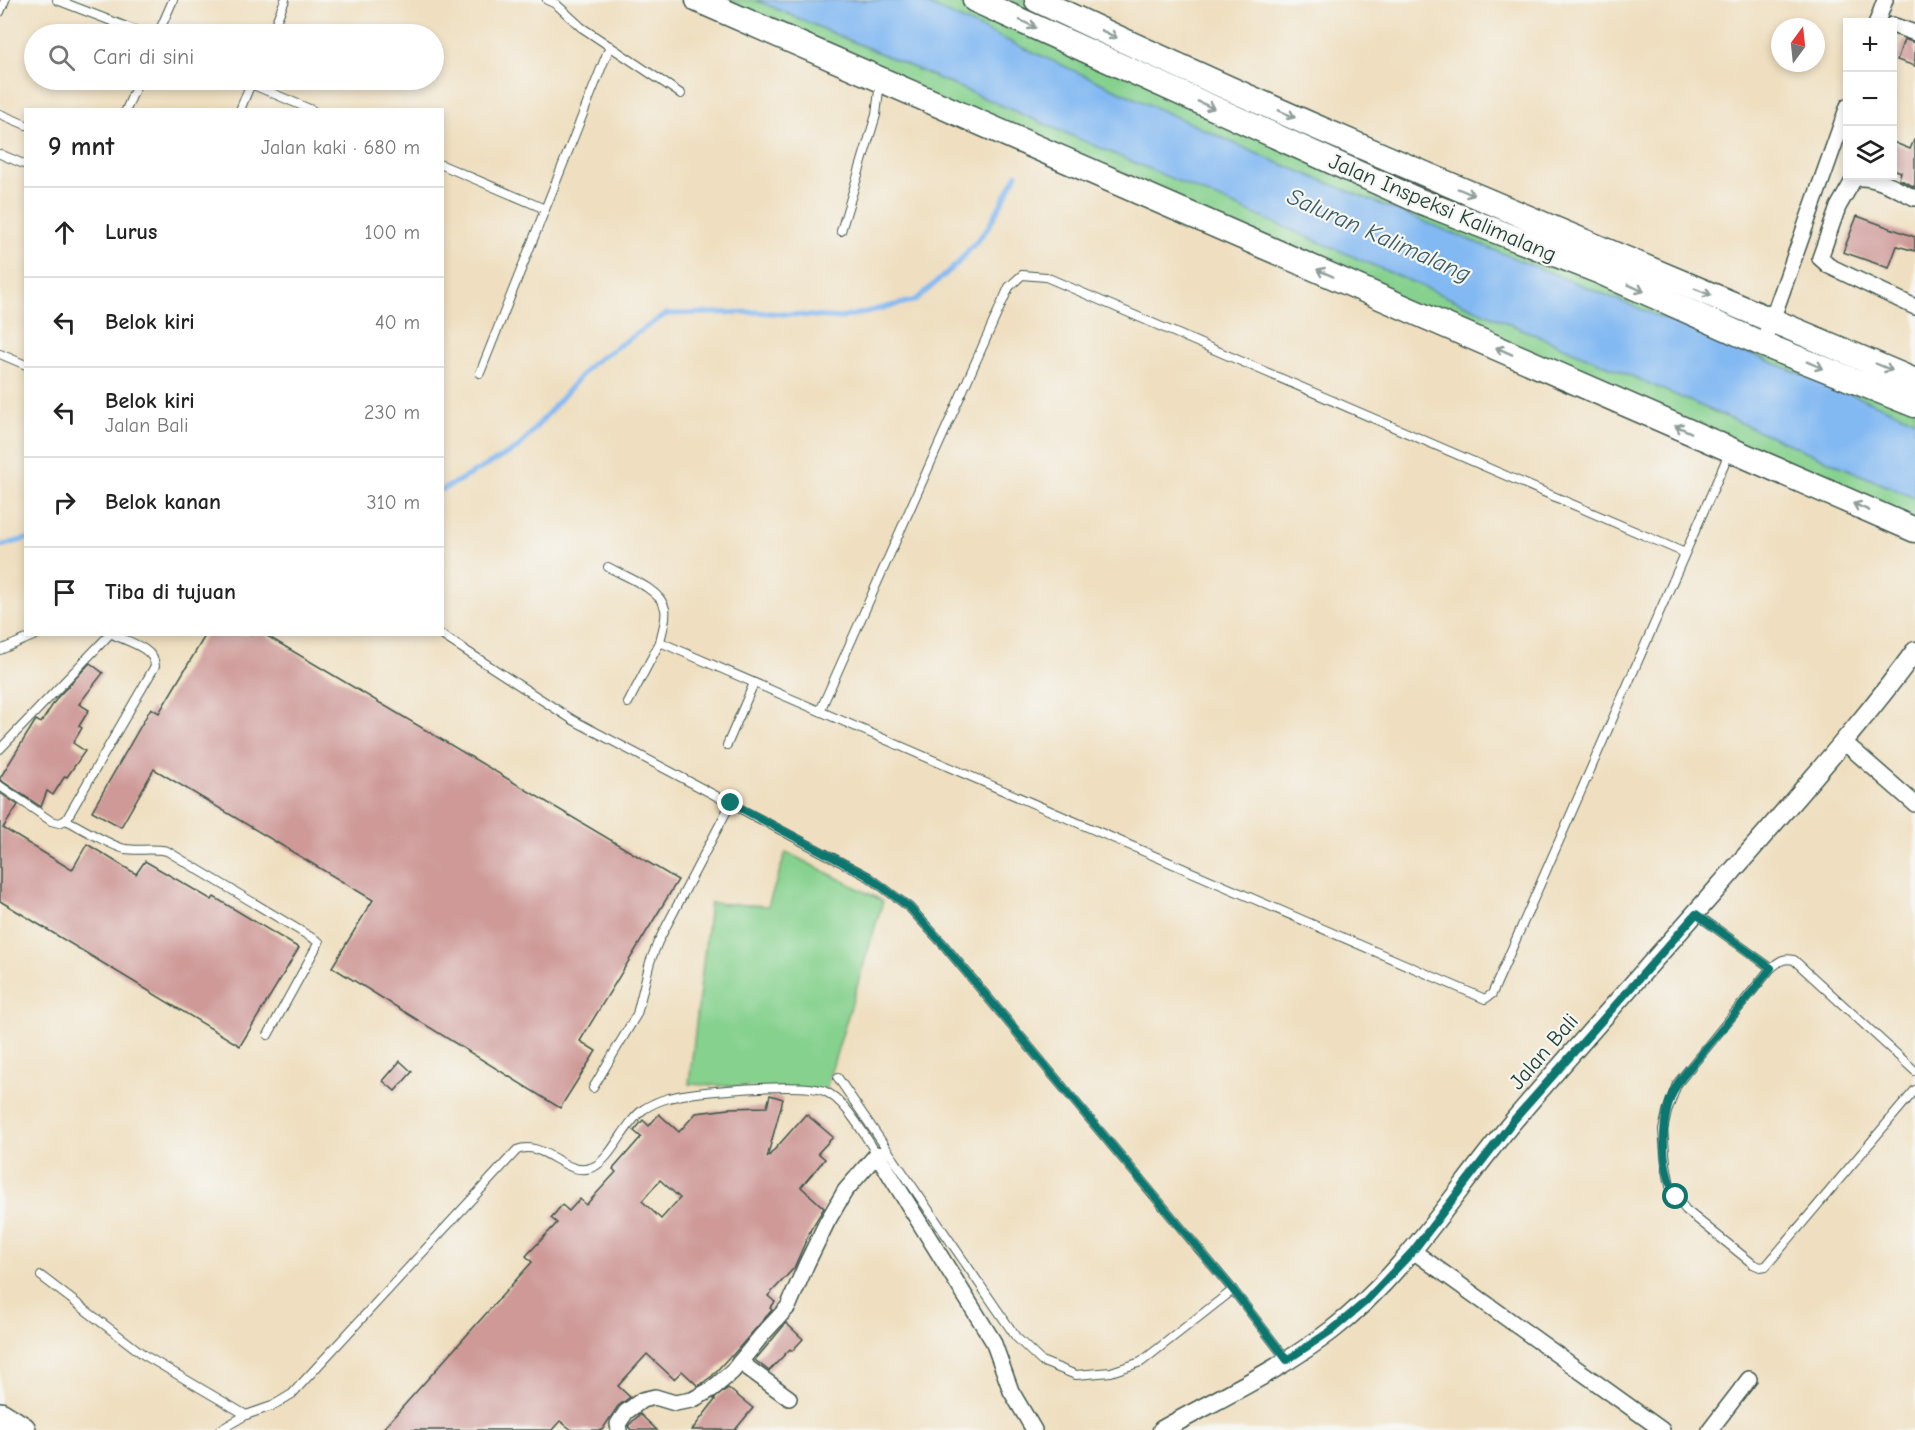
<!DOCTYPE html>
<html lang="id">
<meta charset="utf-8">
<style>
body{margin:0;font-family:"Comic Neue",sans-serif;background:#f2f2f2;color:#222}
.controls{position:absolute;right:18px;top:18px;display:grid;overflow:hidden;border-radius:0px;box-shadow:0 3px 9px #0003}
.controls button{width:54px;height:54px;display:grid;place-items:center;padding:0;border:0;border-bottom:2px solid #e0e0e0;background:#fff;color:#222;font:30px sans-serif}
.compass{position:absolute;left:1771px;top:18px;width:54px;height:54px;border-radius:50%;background:#fff;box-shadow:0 3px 9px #0003;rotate:15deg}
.stop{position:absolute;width:18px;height:18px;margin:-14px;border:4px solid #0f766e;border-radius:50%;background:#fff}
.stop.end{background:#0f766e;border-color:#fff;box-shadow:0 2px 6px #0008}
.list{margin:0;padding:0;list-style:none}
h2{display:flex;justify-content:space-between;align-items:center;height:78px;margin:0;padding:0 24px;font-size:26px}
h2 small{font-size:20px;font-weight:400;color:#767676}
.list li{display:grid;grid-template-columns:39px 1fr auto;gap:18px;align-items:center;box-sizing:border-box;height:90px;padding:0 24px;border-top:2px solid #e0e0e0}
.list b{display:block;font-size:22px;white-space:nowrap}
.list p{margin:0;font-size:20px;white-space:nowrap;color:#767676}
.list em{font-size:20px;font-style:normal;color:#767676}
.icon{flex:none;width:33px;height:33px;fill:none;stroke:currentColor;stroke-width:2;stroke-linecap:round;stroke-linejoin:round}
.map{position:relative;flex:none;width:1915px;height:1430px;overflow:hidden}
.search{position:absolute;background:#fff;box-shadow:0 3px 9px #0003;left:24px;top:24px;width:420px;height:66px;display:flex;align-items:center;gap:15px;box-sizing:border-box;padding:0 21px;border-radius:33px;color:#767676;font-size:22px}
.panel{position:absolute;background:#fff;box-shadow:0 3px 9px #0003;left:24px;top:108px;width:420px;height:528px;border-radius:0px}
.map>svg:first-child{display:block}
</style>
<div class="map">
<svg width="1915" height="1430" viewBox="0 0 1915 1430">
<rect width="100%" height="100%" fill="#f6f6f2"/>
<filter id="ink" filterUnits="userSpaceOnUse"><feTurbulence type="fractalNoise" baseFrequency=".0167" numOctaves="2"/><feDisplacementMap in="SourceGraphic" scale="12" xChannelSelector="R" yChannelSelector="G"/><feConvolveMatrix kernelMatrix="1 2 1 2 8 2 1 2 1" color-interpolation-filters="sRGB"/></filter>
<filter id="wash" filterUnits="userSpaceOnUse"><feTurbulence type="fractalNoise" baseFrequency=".008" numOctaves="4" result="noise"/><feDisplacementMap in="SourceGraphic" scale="24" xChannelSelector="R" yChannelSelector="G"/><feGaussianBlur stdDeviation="1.35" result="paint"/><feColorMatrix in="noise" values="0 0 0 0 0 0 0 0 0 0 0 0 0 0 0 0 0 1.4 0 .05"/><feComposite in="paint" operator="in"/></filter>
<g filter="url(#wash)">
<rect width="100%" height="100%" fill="#efdfc0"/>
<g fill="#86d18e" stroke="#528761" stroke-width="1.5">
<path d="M697 0H756L1915 498V531Z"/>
<path d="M918 0H1037L1429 176 1417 199 1915 405V420L1271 160Z"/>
<path d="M786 852 883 901 825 1091 689 1084 710 903 768 906Z"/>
</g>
<path fill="#83b9f2" stroke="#517b93" stroke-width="1.5" d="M756 0H918L1271 160 1915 420V498Z"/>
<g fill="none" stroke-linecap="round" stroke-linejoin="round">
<g stroke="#83b9f2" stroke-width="5">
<path d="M442 490 518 448 591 364 666 314 756 312 841 318 916 300 957 264 988 228 1017 174"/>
<path d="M0 546 26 539"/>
</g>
</g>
<g id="blocks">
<g fill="#ce9997" fill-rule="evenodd">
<path d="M1904 39 1915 43V66L1897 60Z"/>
<path d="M1914 140H1915V187L1899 179 1901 172 1893 169V142L1910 149Z"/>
<path d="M1857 216 1915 237V251L1897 246 1889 268 1843 252Z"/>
<path d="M206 634H264L678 880 580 1041 596 1051 560 1108 332 967 373 900 154 769 121 827 92 811 151 708 159 713Z"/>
<path d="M90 663 103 673 79 704 89 710 79 726 82 728 73 743 85 751 67 777 65 776 53 795 47 791 41 807 0 780V778L34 723 36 720 41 723 57 698Z"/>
<path d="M0 793 18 805 3 828 72 870 87 844 136 874 145 861 212 900 214 897 299 948 240 1046 0 901Z"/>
<path d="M400 1061 412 1072 395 1091 383 1081Z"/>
<path d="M770 1095 783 1099 767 1158 806 1114 833 1137 818 1153 825 1159 801 1187 824 1208 811 1229 794 1268 768 1296 775 1302 770 1308 772 1310 731 1357 730 1356 712 1376 698 1386 682 1371 674 1379 647 1354 618 1386 630 1397 618 1406 602 1430H572L560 1421 552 1430H382L532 1262 526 1256 557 1223 551 1218 562 1205 569 1211 580 1199 586 1205 616 1172 613 1169 641 1137 634 1131 643 1120 649 1126 659 1114 679 1132 696 1113 729 1109V1108L767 1107ZM660 1180 680 1198 661 1219 642 1201Z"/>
<path d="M786 1323 803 1339 792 1351 790 1349 769 1371 755 1360Z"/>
<path d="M728 1388 753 1408 735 1430H692L715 1400 714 1399Z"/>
<path d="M640 1414 657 1430H631L628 1426Z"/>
</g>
</g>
</g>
<g filter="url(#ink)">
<use href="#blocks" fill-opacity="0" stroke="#3e5549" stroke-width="1.5"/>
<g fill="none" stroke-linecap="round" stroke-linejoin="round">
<defs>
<g id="service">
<path d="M57 0 145 34"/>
<path d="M547 0 556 4 581 27 681 94"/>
<path d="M0 12 5 0"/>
<path d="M158 34 173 0"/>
<path d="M271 34 285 0"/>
<path d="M251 84 312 110"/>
<path d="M126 110 139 80"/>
<path d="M240 110 252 81"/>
<path d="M0 114 26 125"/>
<path d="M0 154 26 165"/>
<path d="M442 165 545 209"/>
<path d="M841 231 876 115 880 82"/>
<path d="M0 354 26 365"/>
<path d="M480 373 610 46"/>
<path d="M608 567C624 576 661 589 665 609 667 619 662 631 660 642L1485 999 1492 994 1730 451"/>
<path d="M440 634 573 720 869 877 909 907 943 944 1233 1290"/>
<path d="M0 650 38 634"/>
<path d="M628 703 660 642"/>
<path d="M820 711 1009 287 1022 275 1046 277 1685 553"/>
<path d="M727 745 754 683"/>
<path d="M0 749 110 634"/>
<path d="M0 786 51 821 59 823 66 820 155 666C155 648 126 641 112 634"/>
<path d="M66 820C82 828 109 845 125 849 139 851 153 848 167 851L319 942 268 1035"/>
<path d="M1696 914 1771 968"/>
<path d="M1915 1071 1794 960C1783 957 1779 962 1771 968L1677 1084 1667 1112 1663 1130 1666 1164 1670 1186 1676 1197 1686 1210 1753 1264 1760 1267 1766 1266 1915 1090"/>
<path d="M838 1078 1016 1337 1041 1361 1076 1375 1111 1372 1141 1362 1233 1290 1287 1360"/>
<path d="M593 1088 637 1014 650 962 658 942 731 803"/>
<path d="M41 1276 144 1355 246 1415 272 1406 292 1394 517 1150C545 1139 566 1179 593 1167 611 1160 625 1122 644 1109 652 1104 661 1100 669 1098 694 1091 804 1082 824 1091 845 1099 864 1135 877 1154"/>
<path d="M220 1430 246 1415"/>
</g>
<g id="minor">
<path d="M1877 22 1885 0"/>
<path d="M1892 25 1915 33"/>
<path d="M1915 198C1898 190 1873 174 1854 179L1838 207 1820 258 1829 266 1915 307"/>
<path d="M1762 344 1772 320 1848 106"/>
<path d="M1844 742 1915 804"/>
<path d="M1413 1251 1662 1430"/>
<path d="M740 1362 789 1398"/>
<path d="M619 1430 618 1424 626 1412 642 1400 655 1397 675 1403 692 1400 712 1389 732 1372 762 1335 788 1307 807 1263 827 1222 845 1191 877 1154 993 1341 1011 1391 1034 1430"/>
<path d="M1710 1430 1749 1379"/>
</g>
<path id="tertiary" d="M1162 1430C1219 1398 1280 1370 1332 1330 1407 1272 1455 1190 1515 1119 1601 1018 1690 921 1776 821 1824 765 1872 710 1915 651"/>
<g id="primary">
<path d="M698 0 1915 530"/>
<path d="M975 0 1417 200 1598 271 1762 344 1915 405"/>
<path d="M1037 0C1325 137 1622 256 1915 381"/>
</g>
<path id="motorway" d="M0 1416 22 1430"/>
</defs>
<use href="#service" stroke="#3e5549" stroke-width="10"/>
<use href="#minor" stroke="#3e5549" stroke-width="18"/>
<use href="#tertiary" stroke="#3e5549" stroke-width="21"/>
<use href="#primary" stroke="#3e5549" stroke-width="27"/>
<use href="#motorway" stroke="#3e5549" stroke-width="30"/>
<use href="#service" stroke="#fff" stroke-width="8"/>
<use href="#minor" stroke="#fff" stroke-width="15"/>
<use href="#tertiary" stroke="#fff" stroke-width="18"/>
<use href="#primary" stroke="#fff" stroke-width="24"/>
<use href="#motorway" stroke="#fff" stroke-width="27"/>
</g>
<defs><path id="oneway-shaft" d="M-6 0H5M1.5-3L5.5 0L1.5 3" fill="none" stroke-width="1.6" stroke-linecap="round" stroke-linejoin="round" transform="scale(1.5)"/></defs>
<g stroke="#8f9e9a">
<use href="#oneway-shaft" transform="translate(1028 24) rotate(25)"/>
<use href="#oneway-shaft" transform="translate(1109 34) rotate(26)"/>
<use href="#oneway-shaft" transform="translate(1206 105) rotate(24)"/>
<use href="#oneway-shaft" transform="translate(1287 114) rotate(24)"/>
<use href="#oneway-shaft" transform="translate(1466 192) rotate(23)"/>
<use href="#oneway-shaft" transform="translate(1325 273) rotate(-156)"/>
<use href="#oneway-shaft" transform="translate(1636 288) rotate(24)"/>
<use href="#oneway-shaft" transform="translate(1703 292) rotate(22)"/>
<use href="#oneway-shaft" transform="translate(1504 351) rotate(-156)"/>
<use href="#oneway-shaft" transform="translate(1815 365) rotate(22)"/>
<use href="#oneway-shaft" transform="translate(1884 367) rotate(23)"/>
<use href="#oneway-shaft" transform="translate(1683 429) rotate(-156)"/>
<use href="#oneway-shaft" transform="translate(1861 507) rotate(-156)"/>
</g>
</g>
<g fill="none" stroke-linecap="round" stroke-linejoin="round" filter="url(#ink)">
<path stroke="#0f766e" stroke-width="8" d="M731 803 868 876 909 907 943 944 1233 1290 1287 1360 1332 1330 1365 1302 1413 1251 1513 1121 1696 914 1771 968C1750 995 1729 1021 1707 1047 1698 1059 1687 1070 1678 1083 1659 1113 1660 1166 1676 1197"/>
</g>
<g text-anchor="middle" stroke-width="4.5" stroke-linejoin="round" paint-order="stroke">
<g font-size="22" fill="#1f3d34" stroke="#f6f6f2">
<text transform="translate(1443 207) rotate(23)" y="8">Jalan Inspeksi Kalimalang</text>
<text transform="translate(1543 1051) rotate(-49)" y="8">Jalan Bali</text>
</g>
<g font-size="24" font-style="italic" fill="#385c64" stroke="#f6f6f2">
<text transform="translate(1379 235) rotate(24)" y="8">Saluran Kalimalang</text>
</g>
</g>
</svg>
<div class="controls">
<button>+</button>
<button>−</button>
<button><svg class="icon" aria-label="layers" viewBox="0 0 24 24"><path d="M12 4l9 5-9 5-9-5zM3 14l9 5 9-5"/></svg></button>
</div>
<svg class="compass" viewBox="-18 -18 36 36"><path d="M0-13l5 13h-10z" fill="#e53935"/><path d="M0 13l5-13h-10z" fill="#767676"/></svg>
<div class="stop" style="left:1676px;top:1197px"></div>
<div class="stop end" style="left:731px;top:803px"></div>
<div class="search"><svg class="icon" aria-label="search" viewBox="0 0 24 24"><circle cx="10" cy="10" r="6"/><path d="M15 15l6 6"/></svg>Cari di sini</div>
<section class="panel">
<h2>9 mnt<small>Jalan kaki · 680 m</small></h2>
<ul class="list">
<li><svg class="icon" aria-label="ahead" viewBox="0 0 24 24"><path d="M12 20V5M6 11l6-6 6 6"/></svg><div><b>Lurus</b></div><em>100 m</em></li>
<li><svg class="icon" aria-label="left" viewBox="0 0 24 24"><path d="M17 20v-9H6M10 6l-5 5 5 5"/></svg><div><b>Belok kiri</b></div><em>40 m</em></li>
<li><svg class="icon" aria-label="left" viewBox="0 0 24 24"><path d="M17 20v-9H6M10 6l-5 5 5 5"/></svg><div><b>Belok kiri</b><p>Jalan Bali</p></div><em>230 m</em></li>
<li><svg class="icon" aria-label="right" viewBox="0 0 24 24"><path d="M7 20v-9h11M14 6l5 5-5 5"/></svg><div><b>Belok kanan</b></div><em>310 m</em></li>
<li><svg class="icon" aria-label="arrive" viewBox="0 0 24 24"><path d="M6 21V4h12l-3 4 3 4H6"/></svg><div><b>Tiba di tujuan</b></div></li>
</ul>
</section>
</div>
